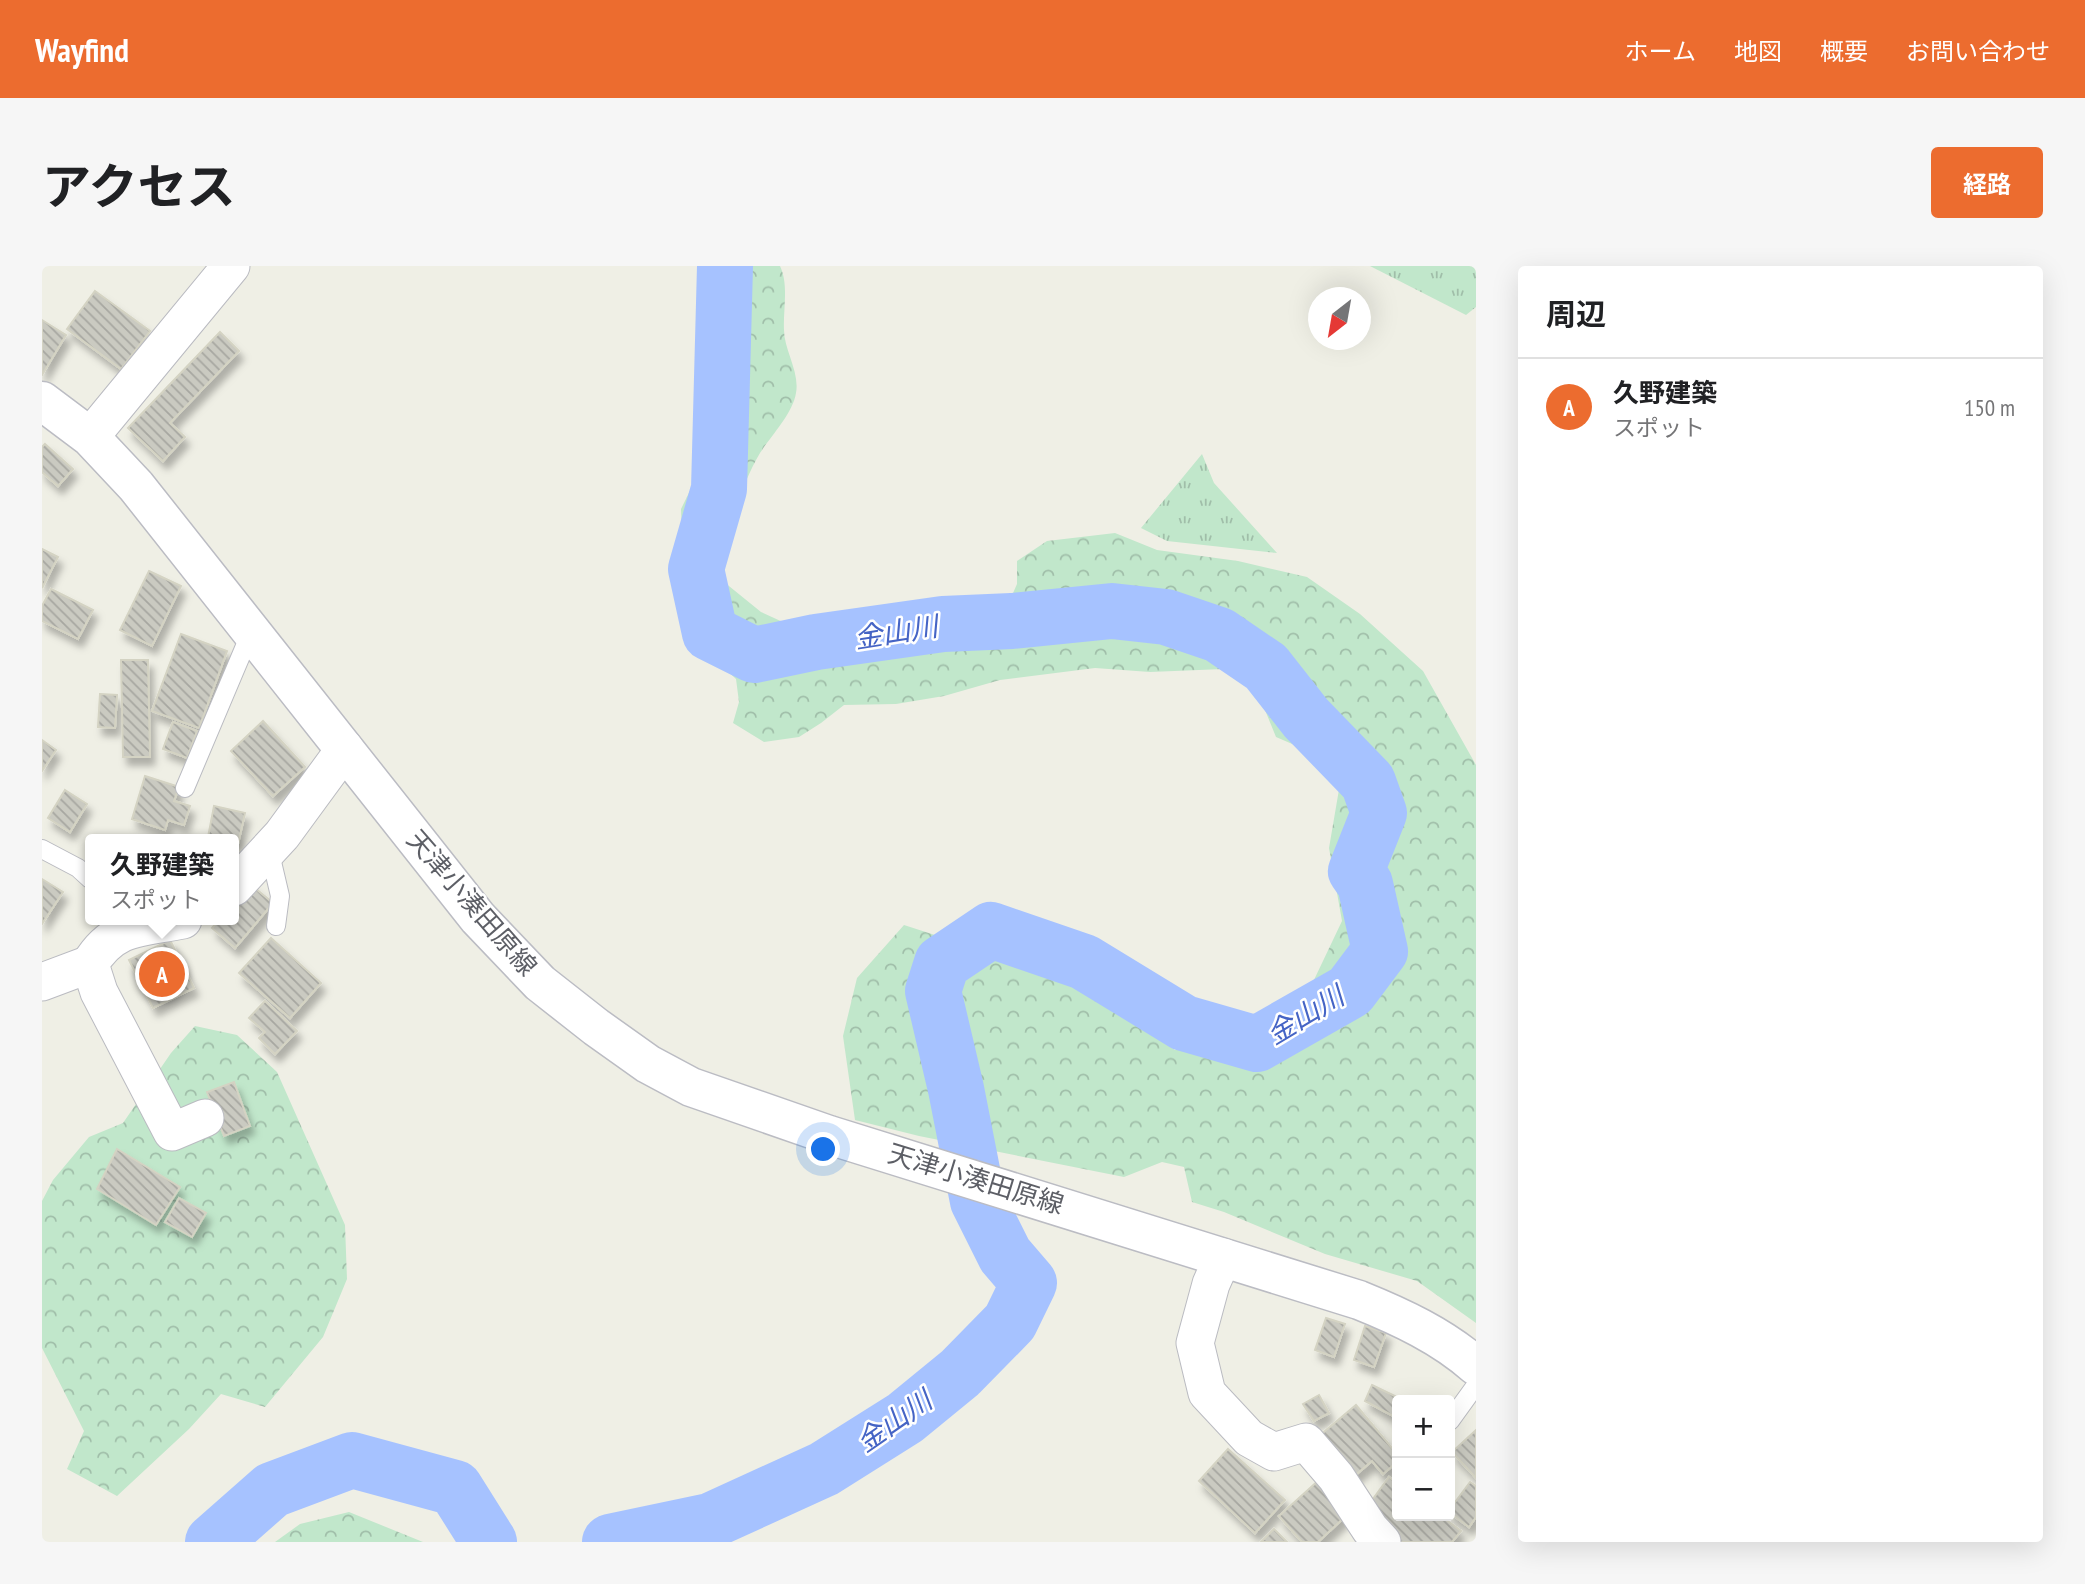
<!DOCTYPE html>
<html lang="ja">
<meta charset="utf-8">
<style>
body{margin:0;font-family:"PT Sans Narrow","Noto Sans JP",sans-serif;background:#f6f6f6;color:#202124}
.controls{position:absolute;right:21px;bottom:21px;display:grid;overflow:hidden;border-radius:7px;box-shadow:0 7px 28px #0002}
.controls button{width:63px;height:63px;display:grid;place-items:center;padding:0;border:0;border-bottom:2px solid #e0e0e0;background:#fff;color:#202124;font:35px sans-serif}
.compass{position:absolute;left:1266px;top:21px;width:63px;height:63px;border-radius:50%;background:#fff;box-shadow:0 7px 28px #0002;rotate:211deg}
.you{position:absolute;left:782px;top:884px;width:24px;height:24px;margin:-18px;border:5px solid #fff;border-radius:50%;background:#1a73e8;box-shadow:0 0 0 10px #1a73e833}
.badge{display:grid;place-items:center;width:46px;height:46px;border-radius:50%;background:#ec6c2f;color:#fff;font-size:23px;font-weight:700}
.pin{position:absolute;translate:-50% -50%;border:4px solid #fff;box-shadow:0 2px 7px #0006}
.popup{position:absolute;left:43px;top:568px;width:154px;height:91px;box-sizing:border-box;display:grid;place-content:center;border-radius:7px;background:#fff;filter:drop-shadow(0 2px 5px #0005);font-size:23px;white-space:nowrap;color:#757577}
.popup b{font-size:26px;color:#202124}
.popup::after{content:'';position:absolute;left:50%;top:100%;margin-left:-14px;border:14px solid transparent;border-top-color:#fff}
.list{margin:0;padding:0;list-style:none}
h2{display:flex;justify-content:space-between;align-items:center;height:91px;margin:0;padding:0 28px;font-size:30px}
h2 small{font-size:23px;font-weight:400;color:#757577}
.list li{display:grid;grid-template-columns:46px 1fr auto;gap:21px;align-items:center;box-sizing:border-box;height:98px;padding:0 28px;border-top:2px solid #e0e0e0}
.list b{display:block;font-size:26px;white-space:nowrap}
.list p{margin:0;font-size:23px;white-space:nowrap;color:#757577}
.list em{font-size:23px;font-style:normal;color:#757577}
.map{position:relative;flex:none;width:1434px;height:1276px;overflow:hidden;border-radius:7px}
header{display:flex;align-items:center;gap:42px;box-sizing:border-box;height:98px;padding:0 35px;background:#ec6c2f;color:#fff}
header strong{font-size:33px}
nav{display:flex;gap:38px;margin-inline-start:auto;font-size:24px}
.intro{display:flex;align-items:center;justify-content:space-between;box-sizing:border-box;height:168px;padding:0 42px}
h1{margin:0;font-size:49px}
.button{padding:18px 32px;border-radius:7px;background:#ec6c2f;color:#fff;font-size:24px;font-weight:700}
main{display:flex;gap:42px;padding:0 42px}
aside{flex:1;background:#fff;border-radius:7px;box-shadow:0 7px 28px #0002}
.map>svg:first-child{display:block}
</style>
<header>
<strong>Wayfind</strong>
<nav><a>ホーム</a><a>地図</a><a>概要</a><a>お問い合わせ</a></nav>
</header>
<div class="intro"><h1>アクセス</h1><a class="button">経路</a></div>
<main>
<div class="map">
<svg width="1434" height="1276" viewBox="0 0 1434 1276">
<defs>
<pattern id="grass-tufts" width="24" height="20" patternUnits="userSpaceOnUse" patternTransform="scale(1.75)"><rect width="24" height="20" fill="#c1e7cb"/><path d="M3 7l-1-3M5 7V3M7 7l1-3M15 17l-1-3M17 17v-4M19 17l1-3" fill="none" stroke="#a0bea9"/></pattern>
<pattern id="forest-crowns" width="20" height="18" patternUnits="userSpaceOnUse" patternTransform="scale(1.75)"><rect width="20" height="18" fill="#c1e7cb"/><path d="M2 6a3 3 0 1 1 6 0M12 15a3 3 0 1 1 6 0" fill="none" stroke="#a0bea9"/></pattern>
<pattern id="building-back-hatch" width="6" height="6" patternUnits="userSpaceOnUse" patternTransform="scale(1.75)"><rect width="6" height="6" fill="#cacac1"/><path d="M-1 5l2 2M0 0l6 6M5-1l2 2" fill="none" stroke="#a7a7a1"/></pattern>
<filter id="shadow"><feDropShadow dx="4.5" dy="8" stdDeviation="3.5" flood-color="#0004"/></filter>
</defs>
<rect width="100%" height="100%" fill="#efefe5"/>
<g fill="url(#grass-tufts)">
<path d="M1328 0H1434V41L1424 49Z"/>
<path d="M1160 188 1172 217 1235 287 1125 275 1099 262Z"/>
</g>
<g fill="url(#forest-crowns)">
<path d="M657 0H738C747 19 741 43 742 64 742 84 758 106 754 127 751 147 729 170 718 187 696 224 684 273 682 316L719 346 754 362H802L917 337 968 334 975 318V295L1005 275 1073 267 1115 284 1196 295 1265 311 1318 348 1381 405 1434 499V1057L1375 1015 1283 988 1182 946 1150 936 1142 901 1120 896 1082 911 877 870 813 854 801 770 815 712 862 659 930 681 974 683 1088 751 1133 784 1228 756 1261 737 1300 655 1287 582 1301 500 1234 471 1206 402 1108 406 1053 402 958 414 902 430 854 438 802 439 779 457 757 471 722 476 691 457 697 436 694 413 674 394 649 362 642 331 639 243 665 190 660 146 666 73 667 23Z"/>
<path d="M153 760 195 769 235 806 303 959 305 1013 281 1071 223 1141 179 1128 147 1163 75 1230 25 1203 42 1165 0 1082V935L11 914 47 871 81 857 129 787Z"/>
<path d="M307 1246 381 1276H233L258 1258Z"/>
</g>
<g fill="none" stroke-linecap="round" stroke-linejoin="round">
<g stroke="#a6c2ff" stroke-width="56">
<path d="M171 1276 230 1224 310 1194 413 1222 447 1276"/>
<path d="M568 1276 668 1255 782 1203 863 1152 918 1107 968 1056 987 1017 963 989 936 935 914 823 891 725 900 697 949 664 1042 696 1142 757 1215 778 1308 725 1338 685 1323 618 1314 605 1337 547 1326 516 1264 452 1224 401 1177 369 1124 351 1070 345 970 355 901 358 774 376 712 389 668 367 654 303 677 223 683 0"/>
</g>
</g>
<g fill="url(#building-back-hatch)" stroke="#d4d3c3" stroke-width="2" filter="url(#shadow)">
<path d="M53 25 108 65 79 103 25 63Z"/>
<path d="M0 54 24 69 0 109Z"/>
<path d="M178 66 197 85 128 157 143 171 121 195 86 162Z"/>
<path d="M3 178 31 203 16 220 0 206V181Z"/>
<path d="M0 283 16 291 0 322Z"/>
<path d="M107 305 139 320 110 380 78 364Z"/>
<path d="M9 323 51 344 36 373 0 355V340Z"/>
<path d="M139 368 185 385 157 462 110 445Z"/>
<path d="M79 394H106L108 491H81Z"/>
<path d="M58 428 75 429 73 462 56 461Z"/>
<path d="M221 455 263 501 231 530 189 485Z"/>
<path d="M131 456 155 465 145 492 121 483Z"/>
<path d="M0 474 14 484 0 505Z"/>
<path d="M103 510 137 521 132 535 148 540 142 559 126 554 123 564 90 553Z"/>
<path d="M23 524 45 538 28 566 6 552Z"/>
<path d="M172 540 203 547 196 578 192 577V573L166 571Z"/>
<path d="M0 613 21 626 0 658Z"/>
<path d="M208 618 231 637 193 682 170 662 177 654H192V637Z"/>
<path d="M229 672 279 717 248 752 197 707Z"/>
<path d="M128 674 152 722 111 742 87 694Z"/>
<path d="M223 735 255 765 233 788 217 772 223 766 207 752Z"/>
<path d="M192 816 208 860 182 870 165 826Z"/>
<path d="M75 883 138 921 114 959 55 923Z"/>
<path d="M137 932 164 947 150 971 123 956Z"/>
<path d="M1284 1052 1303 1058 1292 1091 1273 1084Z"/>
<path d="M1323 1060 1344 1067 1332 1101 1312 1094Z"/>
<path d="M1330 1119 1361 1134H1355V1152L1323 1135Z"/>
<path d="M1277 1129 1287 1147 1272 1155 1261 1138Z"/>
<path d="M1314 1139 1355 1188V1196L1341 1208 1330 1195 1310 1212 1276 1171Z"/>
<path d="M1434 1164V1212L1410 1186Z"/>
<path d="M1186 1183 1243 1234 1213 1267 1157 1215Z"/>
<path d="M1347 1211 1355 1217V1250H1399L1419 1265 1410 1276H1346L1323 1244Z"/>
<path d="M1277 1214 1307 1247 1276 1276H1260L1237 1250Z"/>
<path d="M1428 1216 1434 1220V1251L1427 1261 1408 1247V1243Z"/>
<path d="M1232 1263 1245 1276H1219Z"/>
</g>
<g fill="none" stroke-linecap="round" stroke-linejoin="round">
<defs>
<g id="lane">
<path d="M143 522 209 366"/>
<path d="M0 583 36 602 48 613"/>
<path d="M227 583 238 630 234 660"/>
<path d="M1408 1155 1434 1119"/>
</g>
<g id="street">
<path d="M48 171 189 0"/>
<path d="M192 621 240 569 303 483"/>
<path d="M141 654C101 662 72 658 48 698L57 726 130 866 163 852"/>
<path d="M0 716 48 698"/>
<path d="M1181 991 1169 1018 1153 1077 1165 1127 1207 1172 1232 1186 1264 1176 1294 1211 1328 1263 1340 1276"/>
</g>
<path id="secondary" d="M0 135 48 171 94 220 436 652 498 717 554 761 606 798 649 821 787 869 1317 1034C1359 1051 1400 1070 1434 1100"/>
</defs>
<use href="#lane" stroke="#babbc1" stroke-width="20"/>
<use href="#street" stroke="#babbc1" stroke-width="39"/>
<use href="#secondary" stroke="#bbbcc3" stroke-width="41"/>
<use href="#lane" stroke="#fff" stroke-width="18"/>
<use href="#street" stroke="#fff" stroke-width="37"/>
<use href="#secondary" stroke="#fff" stroke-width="38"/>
</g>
<g text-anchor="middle" stroke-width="5" stroke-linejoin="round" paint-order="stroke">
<g font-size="26" fill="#5d5f66" stroke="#fff">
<text transform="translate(430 637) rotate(49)" y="9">天津小湊田原線</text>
<text transform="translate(934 913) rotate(17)" y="9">天津小湊田原線</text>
</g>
<g font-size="28" font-style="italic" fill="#4564c5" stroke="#fff">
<text transform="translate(854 366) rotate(-9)" y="10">金山川</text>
<text transform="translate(1263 749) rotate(-31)" y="10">金山川</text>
<text transform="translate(852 1155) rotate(-35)" y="10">金山川</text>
</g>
</g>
</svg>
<div class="controls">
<button>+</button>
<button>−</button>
</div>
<svg class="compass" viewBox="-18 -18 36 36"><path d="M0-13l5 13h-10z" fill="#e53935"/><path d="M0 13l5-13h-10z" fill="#757577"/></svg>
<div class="you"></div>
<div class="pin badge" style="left:120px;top:708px">A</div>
<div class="popup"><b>久野建築</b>スポット</div>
</div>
<aside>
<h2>周辺<small></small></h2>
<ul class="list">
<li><span class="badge">A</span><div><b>久野建築</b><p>スポット</p></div><em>150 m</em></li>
</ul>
</aside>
</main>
